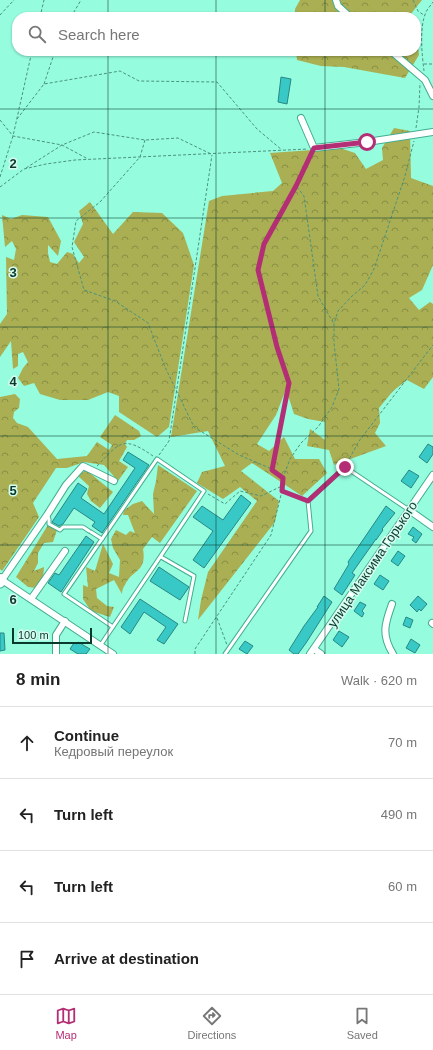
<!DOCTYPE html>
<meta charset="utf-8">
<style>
body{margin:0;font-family:Arial,sans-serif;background:#f6f6f6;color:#222}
.scale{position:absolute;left:12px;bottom:10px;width:80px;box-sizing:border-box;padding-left:4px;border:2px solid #09382d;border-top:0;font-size:11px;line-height:14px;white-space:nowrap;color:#09382d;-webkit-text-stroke:3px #d6fcef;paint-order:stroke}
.stop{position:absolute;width:12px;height:12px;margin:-9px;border:3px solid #b32e75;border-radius:50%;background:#fff}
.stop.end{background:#b32e75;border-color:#fff;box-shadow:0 1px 4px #0008}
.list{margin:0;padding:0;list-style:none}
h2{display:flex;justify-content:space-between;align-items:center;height:52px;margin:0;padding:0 16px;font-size:17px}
h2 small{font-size:13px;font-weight:400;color:#767676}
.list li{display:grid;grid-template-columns:26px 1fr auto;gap:12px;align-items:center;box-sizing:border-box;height:72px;padding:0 16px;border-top:1px solid #e0e0e0}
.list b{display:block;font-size:15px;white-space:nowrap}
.list p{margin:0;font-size:13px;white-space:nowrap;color:#767676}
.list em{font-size:13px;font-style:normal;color:#767676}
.icon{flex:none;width:22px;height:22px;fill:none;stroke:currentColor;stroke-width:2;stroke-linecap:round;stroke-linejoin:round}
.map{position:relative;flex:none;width:433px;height:654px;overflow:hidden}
.search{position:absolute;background:#fff;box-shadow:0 1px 3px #0004;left:12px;right:12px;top:12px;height:44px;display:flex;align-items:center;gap:10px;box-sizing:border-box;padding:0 14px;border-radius:16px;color:#767676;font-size:15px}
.sheet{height:340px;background:#fff}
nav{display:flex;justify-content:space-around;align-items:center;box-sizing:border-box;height:56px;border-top:1px solid #e0e0e0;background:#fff;font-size:11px;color:#767676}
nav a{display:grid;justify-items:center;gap:2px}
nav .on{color:#b32e75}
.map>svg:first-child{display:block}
</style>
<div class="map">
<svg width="433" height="654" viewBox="0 0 433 654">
<defs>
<pattern id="forest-crowns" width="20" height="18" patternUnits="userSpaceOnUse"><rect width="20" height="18" fill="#a9af52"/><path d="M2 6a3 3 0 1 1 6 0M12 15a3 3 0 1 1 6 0" fill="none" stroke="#888f44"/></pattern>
</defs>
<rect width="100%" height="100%" fill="#95fcdd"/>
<g fill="url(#forest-crowns)">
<path d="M300 0H422L410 15 411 17H295V9Z"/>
<path d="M416 30 419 55 405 78 344 67 321 66 297 60 296 51H416Z"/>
<path d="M394 128 410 131 411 178 433 186V265L422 290 409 298 419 310 430 302 433 304V377L424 389 407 380 393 391 379 408 380 423 375 433 386 446 334 465 329 450 307 446 310 429 325 440V422L308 419 294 414 286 389 276 415 257 444 269 451 284 437 295 459H319L327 473 302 496 252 463 241 471 279 501 275 522 198 620 201 600 208 572 257 501 240 487 223 499 197 483 202 472 225 466 208 431 171 437 209 201 222 196 273 191 282 183 270 153 340 148 355 153 366 169 383 160 382 148Z"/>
<path d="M90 202 113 234 133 212 162 213 183 233 194 265 169 427 157 437 119 412V396L108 392 88 400H60L40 394 34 383 24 386 18 378 23 368 28 362 23 352 18 354V366L13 369 11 341 0 357V324L7 314 6 257 14 260 16 249 12 241 5 247 2 215 11 219 22 215 48 217 61 241 58 256 48 245V253L50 262 57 264 67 252 73 254 79 263 84 257 74 242 83 224 79 211Z"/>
<path d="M15 394 20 399 19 408 14 412 13 418 17 423 28 427 57 459 87 456 97 442 109 450 112 445 100 437 115 415 139 431 141 436 134 440H127L125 444 127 447 119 461 128 467 118 481 104 465 84 462 67 468H56L33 503 39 517 2 571 0 569V397Z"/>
<path d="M158 465 197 491 160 543 152 537 143 549C147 573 132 569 125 585 123 587 122 591 122 594L114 580 96 589 97 598 107 606 114 607 110 617 91 611 83 599V585L88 587 86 567 95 571 103 544 113 564 109 573 119 577 120 560 113 548 111 539 116 530 126 535 130 531 135 533 128 515H123L124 510 133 504 142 501 154 514 153 494 156 481Z"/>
<path d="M86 470 113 492 100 508 91 501 87 494 89 486 78 476Z"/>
<path d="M48 525 57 530 53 542 44 543 38 553V563L34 571 44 567 43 579 36 588 28 587 16 577Z"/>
</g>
<g fill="#38c9c6" stroke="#298784">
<path d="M281 77 291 79 287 104 278 102Z"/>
<path d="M428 444 433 447V454L427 463 419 457Z"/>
<path d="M128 452 149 465 102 533 92 526 95 522 74 508 63 524 59 526 52 522 78 483 87 489 81 498 104 514 135 468 123 460Z"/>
<path d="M409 470 419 476 411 488 401 481Z"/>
<path d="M241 495 251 503 204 568 193 560 213 531 193 517 202 506 223 520Z"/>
<path d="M386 506 395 513 382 529 383 530 376 540V539L352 573 355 575 342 595 334 589 349 564 348 562Z"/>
<path d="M413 527 422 534 416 543 412 540 414 537 408 534Z"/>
<path d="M86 536 94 542 61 592 48 583 55 573 59 575Z"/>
<path d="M398 551 405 556 398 566 391 561Z"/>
<path d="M159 567 189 587 180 600 150 581Z"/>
<path d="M380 575 389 581 383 590 374 584Z"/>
<path d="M324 596 332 602 306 643 298 654H294L289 650 304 626 318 607H317Z"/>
<path d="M418 596 427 604 421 611 419 609 417 612 410 605Z"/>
<path d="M140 599 178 624 164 644 157 640 166 627 144 612 130 634 121 627Z"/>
<path d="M360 602 366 605 362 611 364 613 362 617 354 611Z"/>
<path d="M406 617 413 620 410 628 403 625Z"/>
<path d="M339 631 349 637 342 647 333 640Z"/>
<path d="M0 633H4L5 650 0 651Z"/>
<path d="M411 639 420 645 415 653 406 648Z"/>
<path d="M245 641 253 646 247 654 239 649Z"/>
<path d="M78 642 90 649 86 654H78L70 649 74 643 77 644Z"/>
</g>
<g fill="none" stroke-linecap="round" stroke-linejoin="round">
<defs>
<g id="lane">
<path d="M47 515 49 519V524L60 530 63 527H83L89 531"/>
<path d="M91 532 102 539"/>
<path d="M161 557 194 576 185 621"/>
<path d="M100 646C135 594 170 543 204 491L157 459 64 594 113 627"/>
<path d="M225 654 311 531 308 501 345 467 409 510"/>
</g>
<g id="street">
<path d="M336 0 338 6 350 17"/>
<path d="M391 51 425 80 433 96"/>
<path d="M301 118 314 148 367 142 433 132"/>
<path d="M409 510 433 527"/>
<path d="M1 577 2 580 113 654"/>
<path d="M2 580 47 515 66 485 83 466 114 481"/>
<path d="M31 599 65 551"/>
<path d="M392 604C385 623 381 635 393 654"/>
<path d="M432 623 433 624"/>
<path d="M314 649 321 654"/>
<path d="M56 654V635L65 621"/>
<path d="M310 654 433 475"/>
</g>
<path id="secondary" d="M0 583 2 580"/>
</defs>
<use href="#lane" stroke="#43ad91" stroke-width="5"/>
<use href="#street" stroke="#43ad91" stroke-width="8"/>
<use href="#secondary" stroke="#43ad91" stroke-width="11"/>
<g stroke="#4a937f" stroke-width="1" stroke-dasharray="3 2" stroke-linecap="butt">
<path d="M413 0 418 11 425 16"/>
<path d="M0 15 14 0"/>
<path d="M40 17 44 0"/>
<path d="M71 17 81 0"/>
<path d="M424 64H433"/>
<path d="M424 71C422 54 419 28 426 12 428 8 431 5 433 2"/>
<path d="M44 84 55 51"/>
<path d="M17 119 44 84 120 71 139 81 217 82 257 129 282 150"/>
<path d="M0 120 13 136 62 145 88 159"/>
<path d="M416 128 419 107 420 83"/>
<path d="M145 140 140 157 100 202 76 221 72 247 84 290 115 301 148 323 165 367 194 427 239 455 272 469"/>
<path d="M26 168 62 145 94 132 145 140 178 138 211 154"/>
<path d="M0 177 13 136 32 51"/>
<path d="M0 187 24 169 46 164 75 160 308 149"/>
<path d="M297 187 304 196 318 296 334 324"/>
<path d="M159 455 169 441 212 155"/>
<path d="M347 463 359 441 433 345"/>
<path d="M97 466C120 442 123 435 153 456"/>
<path d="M283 478 273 470 289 383 277 347 258 270 264 244 296 186 311 153"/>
<path d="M282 491 304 500"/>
<path d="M208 494 225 504 240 491 261 496 282 486"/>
<path d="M217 618 227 645"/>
<path d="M195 654V649L271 535 282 491 283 478 290 459 301 443 318 427 332 407 339 389 334 343V324L338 311 351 297 365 285 374 269 405 176 414 141"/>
</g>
<use href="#lane" stroke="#fff" stroke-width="3"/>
<use href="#street" stroke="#fff" stroke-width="6"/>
<use href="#secondary" stroke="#fff" stroke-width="9"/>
</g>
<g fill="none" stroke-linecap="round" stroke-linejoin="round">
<path stroke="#b32e75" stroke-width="5" d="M345 467 308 501 282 491 283 478 272 470 289 383 277 347 258 270 264 244 296 186 314 148 367 142"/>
</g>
<path fill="none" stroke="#09382d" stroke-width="1" stroke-opacity="0.55" d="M108 0V17M216 0V17M325 0V17M108 51V654M216 51V654M325 51V654M0 109H433M0 218H433M0 327H433M0 436H433M0 545H433"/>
<g text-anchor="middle" stroke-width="3" stroke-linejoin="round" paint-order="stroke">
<g font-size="13" fill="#09382d" stroke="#d6fcef">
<text transform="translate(372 564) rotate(-56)" y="5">улица Максима Горького</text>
</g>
</g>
<g font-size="13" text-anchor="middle" font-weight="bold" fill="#09382d" stroke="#d6fcef" stroke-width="3" stroke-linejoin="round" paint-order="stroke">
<text x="13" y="168">2</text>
<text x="13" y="277">3</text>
<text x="13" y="386">4</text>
<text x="13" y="495">5</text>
<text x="13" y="604">6</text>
</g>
</svg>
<div class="scale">100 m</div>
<div class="stop" style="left:367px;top:142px"></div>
<div class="stop end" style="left:345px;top:467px"></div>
<div class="search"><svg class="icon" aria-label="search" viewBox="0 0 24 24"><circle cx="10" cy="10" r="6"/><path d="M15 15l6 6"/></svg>Search here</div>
</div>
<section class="sheet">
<h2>8 min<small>Walk · 620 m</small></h2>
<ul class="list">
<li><svg class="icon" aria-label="ahead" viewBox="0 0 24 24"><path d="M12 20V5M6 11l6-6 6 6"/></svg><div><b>Continue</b><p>Кедровый переулок</p></div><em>70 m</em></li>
<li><svg class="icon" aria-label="left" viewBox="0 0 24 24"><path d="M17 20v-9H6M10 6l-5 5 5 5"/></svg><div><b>Turn left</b></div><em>490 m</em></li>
<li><svg class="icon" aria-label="left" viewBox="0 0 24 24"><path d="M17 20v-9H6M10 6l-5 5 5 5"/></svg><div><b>Turn left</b></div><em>60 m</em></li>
<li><svg class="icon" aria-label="arrive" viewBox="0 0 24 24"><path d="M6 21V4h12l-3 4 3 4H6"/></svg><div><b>Arrive at destination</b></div></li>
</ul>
</section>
<nav>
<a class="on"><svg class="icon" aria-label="map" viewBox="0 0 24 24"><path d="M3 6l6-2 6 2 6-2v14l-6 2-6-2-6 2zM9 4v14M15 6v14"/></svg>Map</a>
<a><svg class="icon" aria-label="directions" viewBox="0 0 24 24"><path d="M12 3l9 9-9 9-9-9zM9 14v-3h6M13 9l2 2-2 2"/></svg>Directions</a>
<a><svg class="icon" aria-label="saved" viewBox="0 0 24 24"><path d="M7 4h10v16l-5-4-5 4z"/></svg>Saved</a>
</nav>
